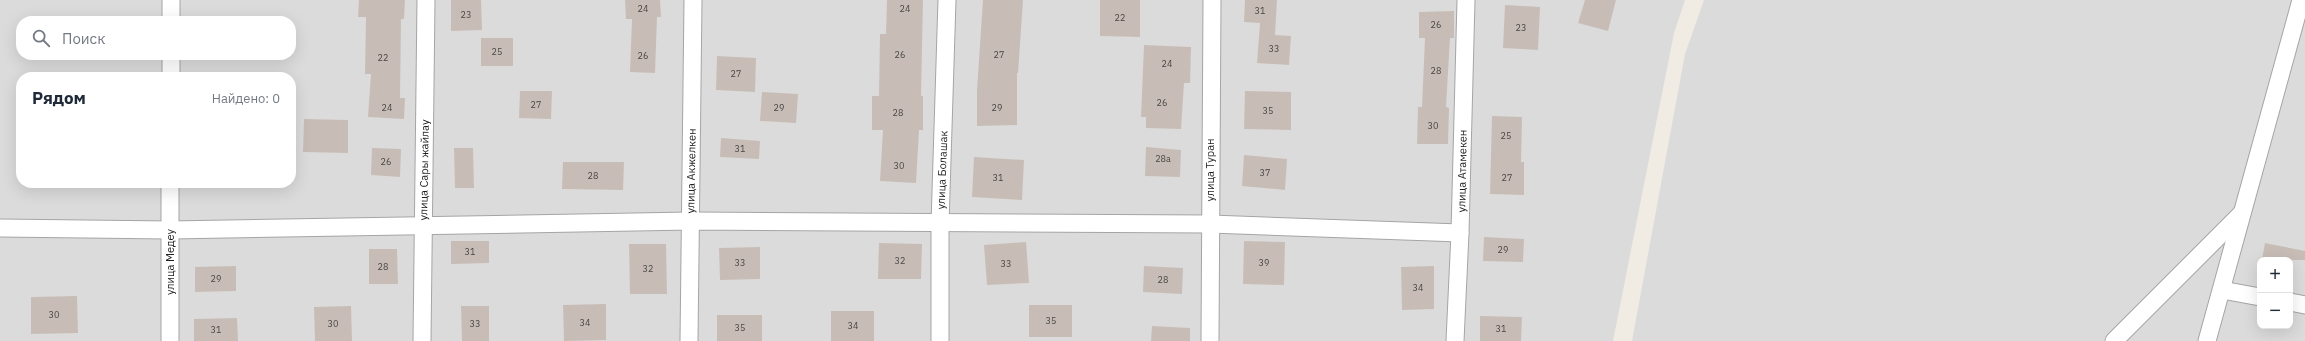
<!DOCTYPE html>
<html lang="ru">
<meta charset="utf-8">
<style>
body{margin:0;font-family:"IBM Plex Sans",sans-serif;background:#f6f6f7;color:#1f2937}
.controls{position:absolute;right:12px;bottom:12px;display:grid;overflow:hidden;border-radius:8px;box-shadow:0 4px 16px #0002}
.controls button{width:36px;height:36px;display:grid;place-items:center;padding:0;border:0;border-bottom:1px solid #e0e1e3;background:#fff;color:#1f2937;font:20px sans-serif}
.list{margin:0;padding:0;list-style:none}
h2{display:flex;justify-content:space-between;align-items:center;height:52px;margin:0;padding:0 16px;font-size:17px}
h2 small{font-size:13px;font-weight:400;color:#747a83}
.icon{flex:none;width:22px;height:22px;fill:none;stroke:currentColor;stroke-width:2;stroke-linecap:round;stroke-linejoin:round}
.map{position:relative;flex:none;width:2305px;height:341px;overflow:hidden}
.search{position:absolute;background:#fff;box-shadow:0 4px 16px #0002;left:16px;top:16px;width:280px;height:44px;display:flex;align-items:center;gap:10px;box-sizing:border-box;padding:0 14px;border-radius:16px;color:#747a83;font-size:15px}
.panel{position:absolute;background:#fff;box-shadow:0 4px 16px #0002;left:16px;top:72px;width:280px;height:116px;border-radius:16px}
.map>svg:first-child{display:block}
</style>
<div class="map">
<svg width="2305" height="341" viewBox="0 0 2305 341">
<rect width="100%" height="100%" fill="#f0ebe3"/>
<g fill="#dcdbdb" fill-rule="evenodd">
<path d="M0 0H1685L1674 33 1613 341H0ZM21 21H291V55H21ZM21 77H291V183H21Z"/>
<path d="M1704 0H2305V341H1632L1685 54ZM2260 260H2290V326H2260Z"/>
</g>
<g fill="#c8bdb6">
<path d="M359 0H405L404 19H401L400 98H405L404 119 368 117 371 74H365L366 17H358Z"/>
<path d="M451 0H481L482 30 451 31Z"/>
<path d="M625 0H660L661 17H657L655 73 630 72 632 19H626Z"/>
<path d="M887 0H923L921 96H923V130H919L916 183 880 181 883 130H872V96H879L880 34H886Z"/>
<path d="M983 0H1023L1018 73H1017V125L977 126V90Z"/>
<path d="M1100 0H1140V37L1100 36Z"/>
<path d="M1245 0H1277L1275 35 1291 36 1289 65 1257 63 1260 23 1244 22Z"/>
<path d="M1585 0H1616L1608 31 1578 23Z"/>
<path d="M1505 5 1540 7 1538 50 1503 48Z"/>
<path d="M1454 11V38H1450L1446 107 1449 108 1448 144H1417L1418 107H1422L1425 38H1419V12Z"/>
<rect x="481" y="38" width="32" height="28"/>
<path d="M1144 45 1191 47 1190 83H1184L1181 129 1146 128V117H1141Z"/>
<path d="M717 56 756 58 755 92 716 90Z"/>
<path d="M520 91H552L551 119 519 118Z"/>
<path d="M1245 91 1291 92V130L1244 129Z"/>
<path d="M762 92 798 94 796 123 760 121Z"/>
<path d="M1492 116 1522 117 1521 162H1524V195L1490 194Z"/>
<path d="M304 119 348 120V153L303 152Z"/>
<path d="M721 138 760 141 759 159 720 157Z"/>
<path d="M1146 147 1181 150 1180 177 1145 176Z"/>
<path d="M372 148 401 149 400 177 371 175Z"/>
<path d="M454 148H473L474 188H455Z"/>
<path d="M1244 155 1287 159 1285 190 1242 186Z"/>
<path d="M974 157 1024 160 1022 200 972 197Z"/>
<path d="M563 162H624L623 190 562 189Z"/>
<path d="M1484 237 1524 239 1523 262 1483 261Z"/>
<path d="M451 241H489V263L451 264Z"/>
<path d="M1244 241 1285 242 1284 285 1243 284Z"/>
<path d="M1026 242 1029 283 987 285 984 245Z"/>
<path d="M879 243 922 244 921 279H878Z"/>
<path d="M2265 243 2305 251V260H2262Z"/>
<path d="M629 244H666L667 294H630Z"/>
<path d="M760 247V279L720 280 719 248Z"/>
<path d="M369 249H397L398 284H369Z"/>
<path d="M236 266V291L195 292V267Z"/>
<path d="M1144 266 1183 268 1182 294 1143 292Z"/>
<path d="M1434 266V309L1402 310 1401 267Z"/>
<path d="M77 296 78 333 31 334V297Z"/>
<path d="M606 304V340L564 341 563 305Z"/>
<rect x="1029" y="305" width="43" height="32"/>
<path d="M351 306 352 341H315L314 307Z"/>
<path d="M461 306H489V341H462Z"/>
<rect x="831" y="311" width="43" height="30"/>
<rect x="717" y="315" width="45" height="26"/>
<path d="M1480 316 1522 317 1521 341H1480Z"/>
<path d="M237 318 238 341H194V319Z"/>
<path d="M1152 326 1190 328V341H1151Z"/>
</g>
<g fill="none" stroke-linecap="round" stroke-linejoin="round">
<defs>
<g id="minor">
<path d="M171 21V0"/>
<path d="M171 77V55"/>
<path d="M0 228 170 230 691 221 1210 224 1460 233"/>
<path d="M2222 290 2260 297"/>
<path d="M2290 302 2305 305"/>
<path d="M170 341V183"/>
<path d="M422 341 426 0"/>
<path d="M689 341 693 0"/>
<path d="M940 341V224L947 0"/>
<path d="M1210 341 1212 0"/>
<path d="M1455 341 1460 233 1466 0"/>
<path d="M2114 341 2242 213"/>
<path d="M2207 341 2301 0"/>
</g>
</defs>
<use href="#minor" stroke="#a5a5a5" stroke-width="19"/>
<use href="#minor" stroke="#fff" stroke-width="17"/>
</g>
<g text-anchor="middle" stroke-width="3.5" stroke-linejoin="round" paint-order="stroke">
<g font-size="9" fill="#484644">
<text x="643" y="12">24</text>
<text x="905" y="12">24</text>
<text x="1260" y="14">31</text>
<text x="466" y="18">23</text>
<text x="1120" y="21">22</text>
<text x="1436" y="28">26</text>
<text x="1521" y="31">23</text>
<text x="1274" y="52">33</text>
<text x="497" y="55">25</text>
<text x="900" y="58">26</text>
<text x="999" y="58">27</text>
<text x="643" y="59">26</text>
<text x="383" y="61">22</text>
<text x="1167" y="67">24</text>
<text x="1436" y="74">28</text>
<text x="736" y="77">27</text>
<text x="1162" y="106">26</text>
<text x="536" y="108">27</text>
<text x="387" y="111">24</text>
<text x="779" y="111">29</text>
<text x="997" y="111">29</text>
<text x="1268" y="114">35</text>
<text x="898" y="116">28</text>
<text x="1433" y="129">30</text>
<text x="1506" y="139">25</text>
<text x="740" y="152">31</text>
<text x="1163" y="162">28а</text>
<text x="386" y="165">26</text>
<text x="899" y="169">30</text>
<text x="1265" y="176">37</text>
<text x="593" y="179">28</text>
<text x="998" y="181">31</text>
<text x="1507" y="181">27</text>
<text x="1503" y="253">29</text>
<text x="470" y="255">31</text>
<text x="900" y="264">32</text>
<text x="740" y="266">33</text>
<text x="1264" y="266">39</text>
<text x="1006" y="267">33</text>
<text x="383" y="270">28</text>
<text x="648" y="272">32</text>
<text x="216" y="282">29</text>
<text x="1163" y="283">28</text>
<text x="1418" y="291">34</text>
<text x="54" y="318">30</text>
<text x="1051" y="324">35</text>
<text x="585" y="326">34</text>
<text x="333" y="327">30</text>
<text x="475" y="327">33</text>
<text x="853" y="329">34</text>
<text x="740" y="331">35</text>
<text x="1501" y="332">31</text>
<text x="216" y="333">31</text>
</g>
<g font-size="11" fill="#1e1e1e" stroke="#fff">
<text transform="translate(424 170) rotate(-89)" y="4">улица Сары жайлау</text>
<text transform="translate(942 170) rotate(-88)" y="4">улица Болашак</text>
<text transform="translate(1210 170) rotate(-90)" y="4">улица Туран</text>
<text transform="translate(691 171) rotate(-89)" y="4">улица Акжелкен</text>
<text transform="translate(1462 171) rotate(-89)" y="4">улица Атамекен</text>
<text transform="translate(170 262) rotate(-90)" y="4">улица Медеу</text>
</g>
</g>
</svg>
<div class="controls">
<button>+</button>
<button>−</button>
</div>
<div class="search"><svg class="icon" aria-label="search" viewBox="0 0 24 24"><circle cx="10" cy="10" r="6"/><path d="M15 15l6 6"/></svg>Поиск</div>
<section class="panel">
<h2>Рядом<small>Найдено: 0</small></h2>
<ul class="list">
</ul>
</section>
</div>
